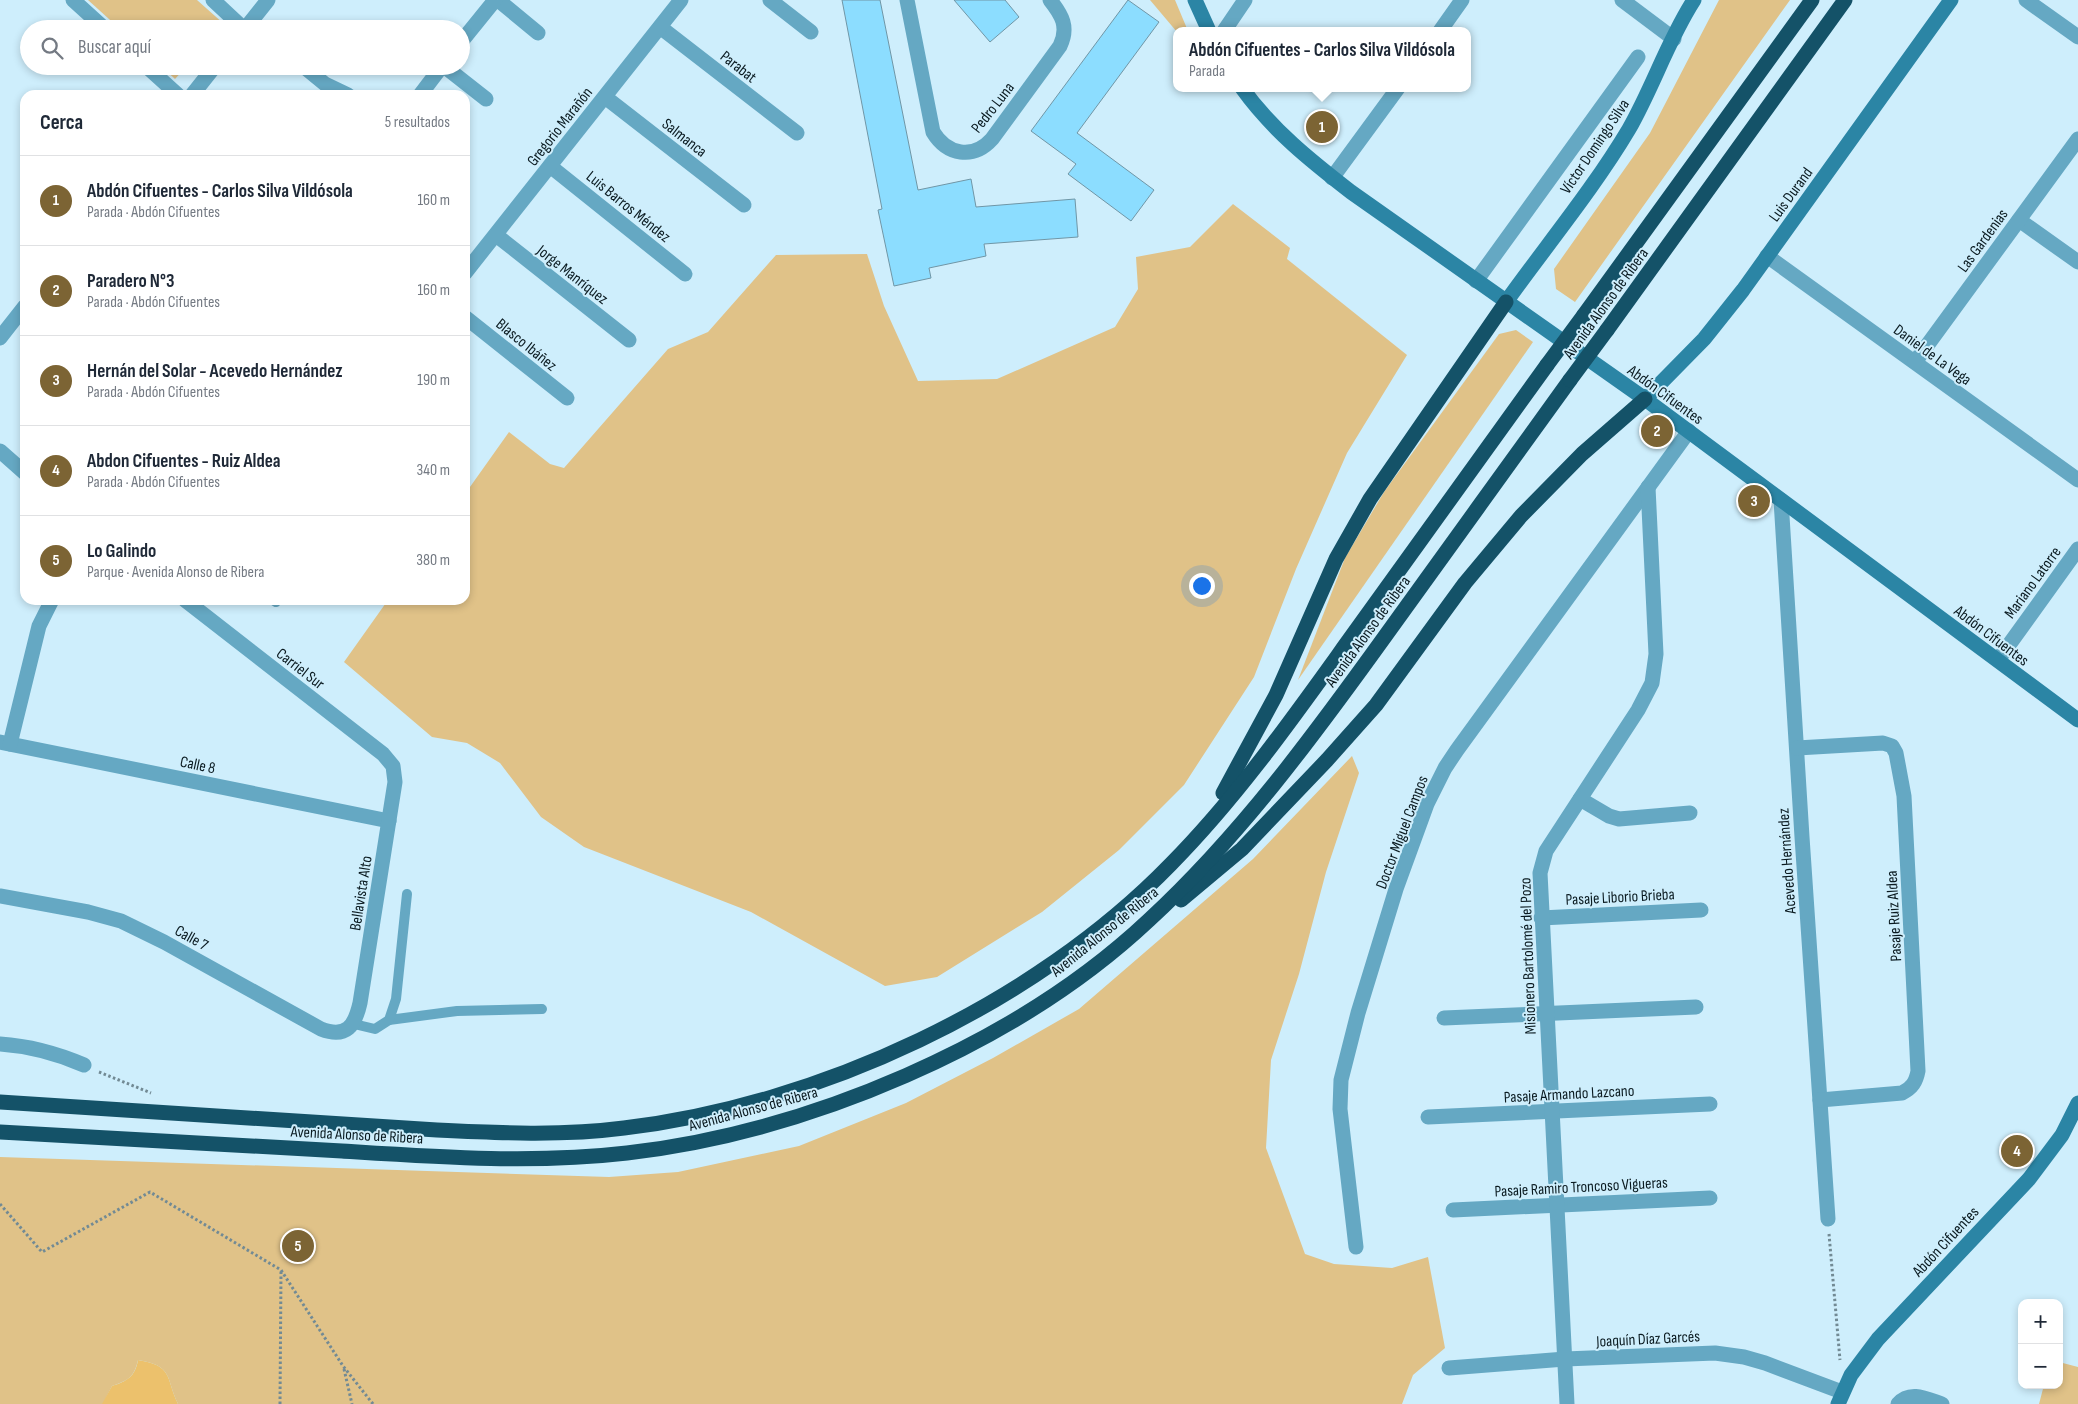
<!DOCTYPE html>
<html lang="es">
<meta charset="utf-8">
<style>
body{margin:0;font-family:"Sofia Sans Condensed",sans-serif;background:#f6f6f7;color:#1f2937}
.controls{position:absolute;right:15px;bottom:15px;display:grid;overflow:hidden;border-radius:10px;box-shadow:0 2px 8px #0003}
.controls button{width:45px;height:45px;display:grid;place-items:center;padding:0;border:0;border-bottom:1px solid #e0e1e3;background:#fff;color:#1f2937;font:25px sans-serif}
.you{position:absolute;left:1201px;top:585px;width:18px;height:18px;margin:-12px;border:4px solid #fff;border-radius:50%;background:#1a73e8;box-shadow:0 0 0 8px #1a73e833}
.badge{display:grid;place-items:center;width:32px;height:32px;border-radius:50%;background:#7c6434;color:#fff;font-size:16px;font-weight:700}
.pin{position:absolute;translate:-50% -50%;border:2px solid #fff;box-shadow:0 1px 5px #0006}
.popup{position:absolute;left:1173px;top:27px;width:298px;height:65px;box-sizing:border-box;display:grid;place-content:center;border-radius:10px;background:#fff;filter:drop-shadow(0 1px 4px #0005);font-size:16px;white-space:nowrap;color:#747a83}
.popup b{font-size:19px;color:#1f2937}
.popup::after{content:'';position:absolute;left:50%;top:100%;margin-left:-10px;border:10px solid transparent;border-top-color:#fff}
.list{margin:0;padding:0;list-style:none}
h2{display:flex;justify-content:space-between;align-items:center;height:65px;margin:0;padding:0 20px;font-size:21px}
h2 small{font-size:16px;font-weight:400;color:#747a83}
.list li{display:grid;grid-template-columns:32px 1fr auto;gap:15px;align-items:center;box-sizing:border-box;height:90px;padding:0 20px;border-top:1px solid #e0e1e3}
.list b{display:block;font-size:19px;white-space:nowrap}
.list p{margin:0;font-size:16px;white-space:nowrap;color:#747a83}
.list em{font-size:16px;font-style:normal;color:#747a83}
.icon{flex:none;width:28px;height:28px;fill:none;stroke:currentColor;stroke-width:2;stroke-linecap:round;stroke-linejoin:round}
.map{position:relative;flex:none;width:2078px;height:1404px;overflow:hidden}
.search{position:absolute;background:#fff;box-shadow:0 2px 8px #0003;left:20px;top:20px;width:450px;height:55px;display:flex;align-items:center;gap:12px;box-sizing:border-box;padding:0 18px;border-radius:28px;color:#747a83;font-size:19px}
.panel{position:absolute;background:#fff;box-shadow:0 2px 8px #0003;left:20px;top:90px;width:450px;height:515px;border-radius:15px}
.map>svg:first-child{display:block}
</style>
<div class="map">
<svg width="2078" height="1404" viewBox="0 0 2078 1404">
<rect width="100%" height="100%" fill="#ceeefc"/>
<g fill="#e0c288">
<path d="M88 0H197L224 24 220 29H120Z"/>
<path d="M1150 0H1175L1188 31H1177V32Z"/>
<path d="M1719 0H1790L1575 302 1556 289 1554 269 1650 133Z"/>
<path d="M161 66H187L175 79Z"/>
<path d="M1233 204 1290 248 1287 259 1407 355 1347 453 1296 569 1254 677 1184 785 1119 850 1042 912 937 977 885 986 751 912 584 847 541 817 500 763 467 743 432 737 344 662 388 600H465V494L509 432 550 464 564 468 668 349 708 332 776 255 867 254 884 306 918 381 997 379 1115 327 1138 289 1136 257 1190 247Z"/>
<path d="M1516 330 1533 342 1298 680 1345 558 1384 492 1499 334Z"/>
<path d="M1352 756 1359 773 1326 872 1299 974 1271 1060 1266 1148 1305 1254 1334 1264 1392 1268 1428 1257 1445 1348 1413 1375 1402 1404H178C165 1377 174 1366 138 1360 134 1378 128 1380 112 1386L103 1404H0V1157L609 1177 678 1172 799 1146 906 1103 993 1058 1079 1009 1253 859Z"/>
<path d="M2059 1362 2078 1367V1404H2039L2044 1385H2059Z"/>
</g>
<path fill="#ecc16c" d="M138 1360C174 1366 165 1377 178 1404H102L112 1386C127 1381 135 1377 138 1360Z"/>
<g fill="#8cddff" stroke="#7096a6">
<path d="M842 0H880L918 190 971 179 976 207 1075 199 1078 237 984 244 986 256 929 268 931 278 894 286 878 210 882 209Z"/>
<path d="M954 0H1005L1019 17 990 42Z"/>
<path d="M1128 0 1159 22 1077 133 1154 190 1131 221 1068 174 1076 164 1031 131Z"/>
</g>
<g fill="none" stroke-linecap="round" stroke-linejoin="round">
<g stroke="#728a94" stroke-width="3" stroke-dasharray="2.5 2.5" stroke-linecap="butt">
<path d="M99 1072 151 1093"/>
<path d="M0 1204 42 1252 150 1192 281 1270 343 1366 373 1404"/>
<path d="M1829 1234 1840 1360"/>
<path d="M344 1369 352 1404"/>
<path d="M280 1404 281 1271"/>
</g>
<g stroke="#65a8c3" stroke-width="10">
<path d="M273 600 276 602"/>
<path d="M389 1020 457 1011 542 1009"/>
<path d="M354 1024 375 1029 389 1020 396 999 407 894"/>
</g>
<g stroke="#65a8c3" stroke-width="15">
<path d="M73 0 105 29"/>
<path d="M213 0 244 29"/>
<path d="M498 0 538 33"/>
<path d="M770 0 811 32"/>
<path d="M907 0 933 132C947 155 973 160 992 139L1060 46C1069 27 1062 15 1050 0"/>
<path d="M1622 0 1674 39"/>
<path d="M2026 0 2078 37"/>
<path d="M660 27 797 133"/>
<path d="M245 29 268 0"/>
<path d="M1224 31 1245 0"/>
<path d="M1440 31 1462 0"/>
<path d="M461 42 495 0"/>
<path d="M146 66 178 95"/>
<path d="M303 66 325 84 348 95"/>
<path d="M444 66 486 99"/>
<path d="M192 95 215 66"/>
<path d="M420 95 442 66"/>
<path d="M605 97 744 205"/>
<path d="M550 166 685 274"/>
<path d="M1332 178 1398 88"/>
<path d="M2019 220 2078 262"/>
<path d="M496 235 629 340"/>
<path d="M1767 256 2078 480"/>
<path d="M465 273 681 0"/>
<path d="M1476 281 1638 57"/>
<path d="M465 317 567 398"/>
<path d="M0 338 25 306"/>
<path d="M1915 362 2078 139"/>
<path d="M0 451 25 473"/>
<path d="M1781 500 1802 837 1828 1219"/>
<path d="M1998 660 2078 549"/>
<path d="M0 742 389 821"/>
<path d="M10 744 39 626 52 600"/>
<path d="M1797 748 1883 743 1892 746 1896 753 1904 796 1918 1071C1916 1082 1912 1088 1902 1093L1820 1100"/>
<path d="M1580 799 1609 816 1619 819 1690 813"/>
<path d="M0 896 88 912 121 921 164 942 321 1029C347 1039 355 1025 360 1003L395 782 393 766 383 754 185 600"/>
<path d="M1541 918 1701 910"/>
<path d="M1444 1018 1696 1007"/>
<path d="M0 1044C30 1046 56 1053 84 1065"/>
<path d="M1428 1117 1710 1104"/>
<path d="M1453 1210 1710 1198"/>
<path d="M1356 1247 1340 1109 1341 1080 1358 1013 1396 889 1427 804 1445 768 1457 750 1689 431"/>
<path d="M1449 1368 1565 1359 1715 1353 1744 1357 1765 1363 1842 1392"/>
<path d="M1567 1404 1540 873 1546 851 1638 710 1652 683 1656 654 1648 487"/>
<path d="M1898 1404C1910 1390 1927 1399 1942 1404"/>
</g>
<g stroke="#2b85a5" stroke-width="15">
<path d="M1195 0 1209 31"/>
<path d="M1242 88C1272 130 1311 161 1351 192L1645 399 2078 720"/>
<path d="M1506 302C1546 246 1594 188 1629 129 1653 87 1668 40 1694 0"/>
<path d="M1645 399 1704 339 1743 290 1951 0"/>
<path d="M1838 1404 1851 1375 1878 1339 2029 1179 2062 1135 2078 1103"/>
</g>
<g stroke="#145268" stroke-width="15">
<path d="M1584 315 1812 0"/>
<path d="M1607 330 1845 0"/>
<path d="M1223 793 1276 695 1336 559 1370 499 1506 302"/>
<path d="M1181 900 1242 849 1327 760 1376 705 1465 583 1521 516 1582 454 1645 399"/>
<path d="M0 1102 437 1130C499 1133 563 1136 624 1128 819 1105 1034 1005 1171 864 1240 794 1297 712 1354 633 1418 543 1483 454 1547 365"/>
<path d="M0 1132C114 1138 228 1145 342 1151 436 1157 533 1164 627 1153 808 1132 1016 1045 1149 920 1240 836 1314 735 1386 635 1447 550 1509 465 1570 380"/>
</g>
<g stroke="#145268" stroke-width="15">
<path d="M1547 365 1584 315"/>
<path d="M1570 380 1607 330"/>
</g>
</g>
<g text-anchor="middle" stroke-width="4" stroke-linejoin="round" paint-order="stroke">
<g font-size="16" fill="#0a1a20" stroke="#ceeefc">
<text transform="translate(739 66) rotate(38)" y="6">Parabat</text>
<text transform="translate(992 107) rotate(-52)" y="6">Pedro Luna</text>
<text transform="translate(559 126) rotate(-52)" y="6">Gregorio Marañón</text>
<text transform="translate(685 137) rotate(38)" y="6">Salmanca</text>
<text transform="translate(1594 146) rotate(-56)" y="6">Víctor Domingo Silva</text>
<text transform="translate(1790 194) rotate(-54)" y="6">Luis Durand</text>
<text transform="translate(629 206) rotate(39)" y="6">Luis Barros Méndez</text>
<text transform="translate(1982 240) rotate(-54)" y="6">Las Gardenias</text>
<text transform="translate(573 274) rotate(38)" y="6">Jorge Manríquez</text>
<text transform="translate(1605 303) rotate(-54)" y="6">Avenida Alonso de Ribera</text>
<text transform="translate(527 344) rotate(39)" y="6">Blasco Ibáñez</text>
<text transform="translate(1933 354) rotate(36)" y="6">Daniel de La Vega</text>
<text transform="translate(1666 394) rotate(36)" y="6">Abdón Cifuentes</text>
<text transform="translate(2032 582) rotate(-54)" y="6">Mariano Latorre</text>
<text transform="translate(1367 631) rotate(-54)" y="6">Avenida Alonso de Ribera</text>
<text transform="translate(1992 635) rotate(37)" y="6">Abdón Cifuentes</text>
<text transform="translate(301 668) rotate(38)" y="6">Carriel Sur</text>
<text transform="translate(198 764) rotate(12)" y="6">Calle 8</text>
<text transform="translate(1401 832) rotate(-69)" y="6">Doctor Miguel Campos</text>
<text transform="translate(1786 861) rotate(-94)" y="6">Acevedo Hernández</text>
<text transform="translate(360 893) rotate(-81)" y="6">Bellavista Alto</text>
<text transform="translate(1620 896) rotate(-3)" y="6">Pasaje Liborio Brieba</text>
<text transform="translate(1893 916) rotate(-93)" y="6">Pasaje Ruiz Aldea</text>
<text transform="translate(1104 931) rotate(-39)" y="6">Avenida Alonso de Ribera</text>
<text transform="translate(192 937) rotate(29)" y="6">Calle 7</text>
<text transform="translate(1527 956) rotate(-92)" y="6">Misionero Bartolomé del Pozo</text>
<text transform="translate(1569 1093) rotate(-3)" y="6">Pasaje Armando Lazcano</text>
<text transform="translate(753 1108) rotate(-15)" y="6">Avenida Alonso de Ribera</text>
<text transform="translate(357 1134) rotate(3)" y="6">Avenida Alonso de Ribera</text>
<text transform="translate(1581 1186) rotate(-3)" y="6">Pasaje Ramiro Troncoso Vigueras</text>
<text transform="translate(1945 1241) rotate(-47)" y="6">Abdón Cifuentes</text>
<text transform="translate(1648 1338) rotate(-3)" y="6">Joaquín Díaz Garcés</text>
</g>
</g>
</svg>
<div class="controls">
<button>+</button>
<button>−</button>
</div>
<div class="you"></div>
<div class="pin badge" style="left:1322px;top:127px">1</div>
<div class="popup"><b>Abdón Cifuentes - Carlos Silva Vildósola</b>Parada</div>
<div class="pin badge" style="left:1657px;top:431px">2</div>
<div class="pin badge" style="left:1754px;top:501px">3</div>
<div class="pin badge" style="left:2017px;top:1151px">4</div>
<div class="pin badge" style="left:298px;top:1246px">5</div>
<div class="search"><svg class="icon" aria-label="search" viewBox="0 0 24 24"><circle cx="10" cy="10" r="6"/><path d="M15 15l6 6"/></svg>Buscar aquí</div>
<section class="panel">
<h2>Cerca<small>5 resultados</small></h2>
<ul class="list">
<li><span class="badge">1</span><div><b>Abdón Cifuentes - Carlos Silva Vildósola</b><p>Parada · Abdón Cifuentes</p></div><em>160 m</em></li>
<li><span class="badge">2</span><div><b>Paradero N°3</b><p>Parada · Abdón Cifuentes</p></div><em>160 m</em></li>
<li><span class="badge">3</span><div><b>Hernán del Solar - Acevedo Hernández</b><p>Parada · Abdón Cifuentes</p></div><em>190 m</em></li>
<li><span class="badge">4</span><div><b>Abdon Cifuentes - Ruiz Aldea</b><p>Parada · Abdón Cifuentes</p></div><em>340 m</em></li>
<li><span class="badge">5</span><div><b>Lo Galindo</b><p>Parque · Avenida Alonso de Ribera</p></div><em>380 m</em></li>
</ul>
</section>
</div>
